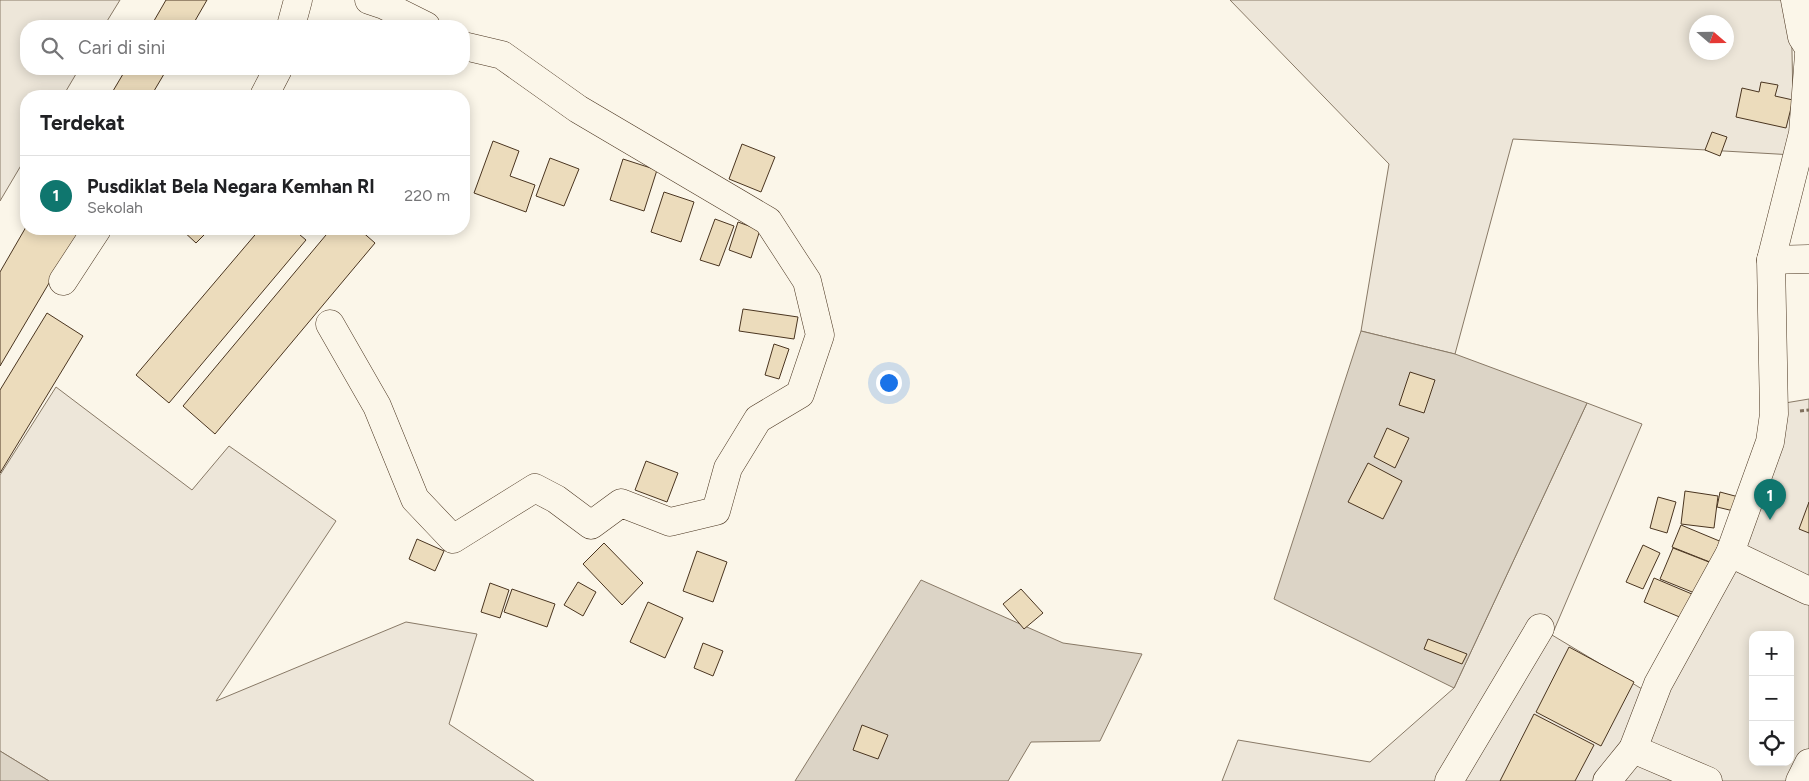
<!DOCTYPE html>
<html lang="id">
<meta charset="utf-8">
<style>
body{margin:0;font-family:Figtree,sans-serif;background:#f6f6f6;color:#202124}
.controls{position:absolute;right:15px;bottom:15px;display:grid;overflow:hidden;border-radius:10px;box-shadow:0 2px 12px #0003}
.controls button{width:45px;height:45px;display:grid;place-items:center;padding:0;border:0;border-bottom:1px solid #e0e0e0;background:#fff;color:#202124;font:25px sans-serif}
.compass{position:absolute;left:1689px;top:15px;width:45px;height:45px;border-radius:50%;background:#fff;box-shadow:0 2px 12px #0003;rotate:110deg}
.you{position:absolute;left:888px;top:382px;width:18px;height:18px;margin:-12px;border:4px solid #fff;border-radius:50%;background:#1a73e8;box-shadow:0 0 0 8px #1a73e833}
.badge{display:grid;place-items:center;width:32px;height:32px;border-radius:50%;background:#0f766e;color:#fff;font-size:16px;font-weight:700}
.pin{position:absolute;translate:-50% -41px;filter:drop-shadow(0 1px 2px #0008)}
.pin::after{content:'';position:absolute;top:26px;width:18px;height:15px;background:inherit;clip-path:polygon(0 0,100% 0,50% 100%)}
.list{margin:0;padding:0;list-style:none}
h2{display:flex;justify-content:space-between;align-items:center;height:65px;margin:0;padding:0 20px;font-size:21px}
h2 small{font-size:16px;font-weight:400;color:#757577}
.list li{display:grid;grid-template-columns:32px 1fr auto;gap:15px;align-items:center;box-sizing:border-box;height:80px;padding:0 20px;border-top:1px solid #e0e0e0}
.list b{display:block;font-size:19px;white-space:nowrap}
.list p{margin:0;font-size:16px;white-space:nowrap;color:#757577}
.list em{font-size:16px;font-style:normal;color:#757577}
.icon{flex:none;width:28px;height:28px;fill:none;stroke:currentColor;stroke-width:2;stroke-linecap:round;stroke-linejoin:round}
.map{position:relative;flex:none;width:1809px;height:781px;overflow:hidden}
.search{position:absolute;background:#fff;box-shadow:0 2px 12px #0003;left:20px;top:20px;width:450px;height:55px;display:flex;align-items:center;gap:12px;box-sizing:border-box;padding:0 18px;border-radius:20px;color:#757577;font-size:19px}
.panel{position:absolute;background:#fff;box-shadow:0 2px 12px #0003;left:20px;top:90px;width:450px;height:145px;border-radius:20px}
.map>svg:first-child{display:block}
</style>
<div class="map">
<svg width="1809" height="781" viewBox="0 0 1809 781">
<rect width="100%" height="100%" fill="#fbf6e9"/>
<g fill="#ede6d9" stroke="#887966" fill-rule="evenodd">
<path d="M0 0H120L104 26H26V69H79L63 96H26V157L0 201Z"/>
<path d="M1230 0H1791L1794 155 1513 139 1455 354 1361 331 1389 164ZM1696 22H1726V52H1696Z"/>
<path d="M56 387 192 490 229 446 336 521 216 701 406 622 477 634 449 724 534 781H49L0 751V475Z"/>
<path d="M1809 399V781H1222L1238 740 1370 762 1454 688 1587 403 1642 424 1552 635 1657 698 1779 404ZM1753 635H1790V762H1753Z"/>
</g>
<g fill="#dcd4c6" stroke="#887966">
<path d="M1361 331 1455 354 1587 403 1454 688 1274 599Z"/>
<path d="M921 580 1063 643 1142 654 1100 741 1031 742 1008 781H795Z"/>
<path d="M0 751 49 781H0Z"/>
</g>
<g fill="#ecdcbc" stroke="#4a3520">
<path d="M166 0H207L192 26H151Z"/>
<path d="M126 69H167L151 96H110Z"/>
<path d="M1761 82 1778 85 1775 96 1793 100 1786 128 1736 117 1742 88 1759 92Z"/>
<path d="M1712 132 1727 137 1720 156 1705 150Z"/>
<path d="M493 141 519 151 510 176 535 185 526 212 474 193Z"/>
<path d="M742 144 775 157 761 192 729 179Z"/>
<path d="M550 158 579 169 564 206 536 196Z"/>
<path d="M623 159 657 170 644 211 610 200Z"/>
<path d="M664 192 694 202 681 242 651 232Z"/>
<path d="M715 219 734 226 719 266 700 260Z"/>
<path d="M738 222 760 230 751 258 729 250Z"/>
<path d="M26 227V229H81L0 366V272Z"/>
<path d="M181 229H210L196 243Z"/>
<path d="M260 229H293L306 240 169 403 136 375Z"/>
<path d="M331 229H359L375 243 215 434 183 406Z"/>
<path d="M743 309 798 317 794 339 739 331Z"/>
<path d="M47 313 83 336 0 473V390Z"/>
<path d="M774 344 789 349 779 379 765 375Z"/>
<path d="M1410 372 1435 380 1424 413 1399 405Z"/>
<path d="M1387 428 1409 438 1395 468 1374 457Z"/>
<path d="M646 461 678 473 667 502 635 490Z"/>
<path d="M1368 463 1402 481 1383 519 1348 502Z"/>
<path d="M1685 491 1718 496 1714 528 1681 524Z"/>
<path d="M1720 492 1746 499 1742 513 1717 507Z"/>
<path d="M1658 497 1676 502 1667 533 1650 528Z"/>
<path d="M1809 502V533L1799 529Z"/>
<path d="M1681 525 1729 545 1720 566 1672 547Z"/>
<path d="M417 539 444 551 435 571 409 559Z"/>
<path d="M604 543 643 583 622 605 583 564Z"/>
<path d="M1643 545 1660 553 1643 589 1626 582Z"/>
<path d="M1673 548 1714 564 1702 596 1660 579Z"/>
<path d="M697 551 727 562 713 602 683 591Z"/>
<path d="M1654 578 1699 597 1689 621 1644 602Z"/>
<path d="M578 582 596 592 583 616 564 605Z"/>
<path d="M490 583 509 590 500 618 481 612Z"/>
<path d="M512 589 555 604 547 627 504 612Z"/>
<path d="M1021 589 1043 613 1024 629 1003 604Z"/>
<path d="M648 602 683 618 665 658 630 642Z"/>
<path d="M1428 639 1467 654 1462 664 1424 649Z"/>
<path d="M703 643 723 651 713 676 694 668Z"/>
<path d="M1569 647 1634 682 1601 746 1536 712Z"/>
<path d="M1534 714 1594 745 1575 781H1500Z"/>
<path d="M862 725 888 735 878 759 853 750Z"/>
</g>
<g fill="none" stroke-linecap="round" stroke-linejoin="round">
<defs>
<g id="minor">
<path d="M369 0 384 5 426 26"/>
<path d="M1795 0 1802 37 1809 48"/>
<path d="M291 26 298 0"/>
<path d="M264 96 278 69"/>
<path d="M1771 260 1809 259"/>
<path d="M63 281 97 229"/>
<path d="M330 324 377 406 415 499 453 539 535 488 556 499 591 525 621 503 670 522 716 511 728 468 758 419 800 394 820 335 807 281 768 221 578 109 502 55 464 46"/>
<path d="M1730 553 1809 591"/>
<path d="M1633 749 1708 781"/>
<path d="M1449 781 1540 628"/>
<path d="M1607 781 1633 749 1658 684 1730 553 1770 442 1774 414 1771 260 1803 133 1809 54"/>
<path d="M1800 781 1809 763"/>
</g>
</defs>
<use href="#minor" stroke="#4a3520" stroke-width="29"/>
<path stroke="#7f6f5c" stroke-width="3" stroke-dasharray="4 2.5" stroke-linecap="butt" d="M1800 411 1809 410"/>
<use href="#minor" stroke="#fbf6e9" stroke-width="28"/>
</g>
</svg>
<div class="controls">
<button>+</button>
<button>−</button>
<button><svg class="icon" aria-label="locate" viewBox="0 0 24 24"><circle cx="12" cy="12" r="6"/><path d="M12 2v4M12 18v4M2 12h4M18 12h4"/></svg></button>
</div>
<svg class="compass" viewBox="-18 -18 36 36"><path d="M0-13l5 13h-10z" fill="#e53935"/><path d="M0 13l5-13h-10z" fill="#757577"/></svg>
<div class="you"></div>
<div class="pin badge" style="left:1770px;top:520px">1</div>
<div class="search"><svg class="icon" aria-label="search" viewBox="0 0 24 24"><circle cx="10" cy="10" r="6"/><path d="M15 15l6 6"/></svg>Cari di sini</div>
<section class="panel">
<h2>Terdekat<small></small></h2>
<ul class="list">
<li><span class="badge">1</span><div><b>Pusdiklat Bela Negara Kemhan RI</b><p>Sekolah</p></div><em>220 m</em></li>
</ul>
</section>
</div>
